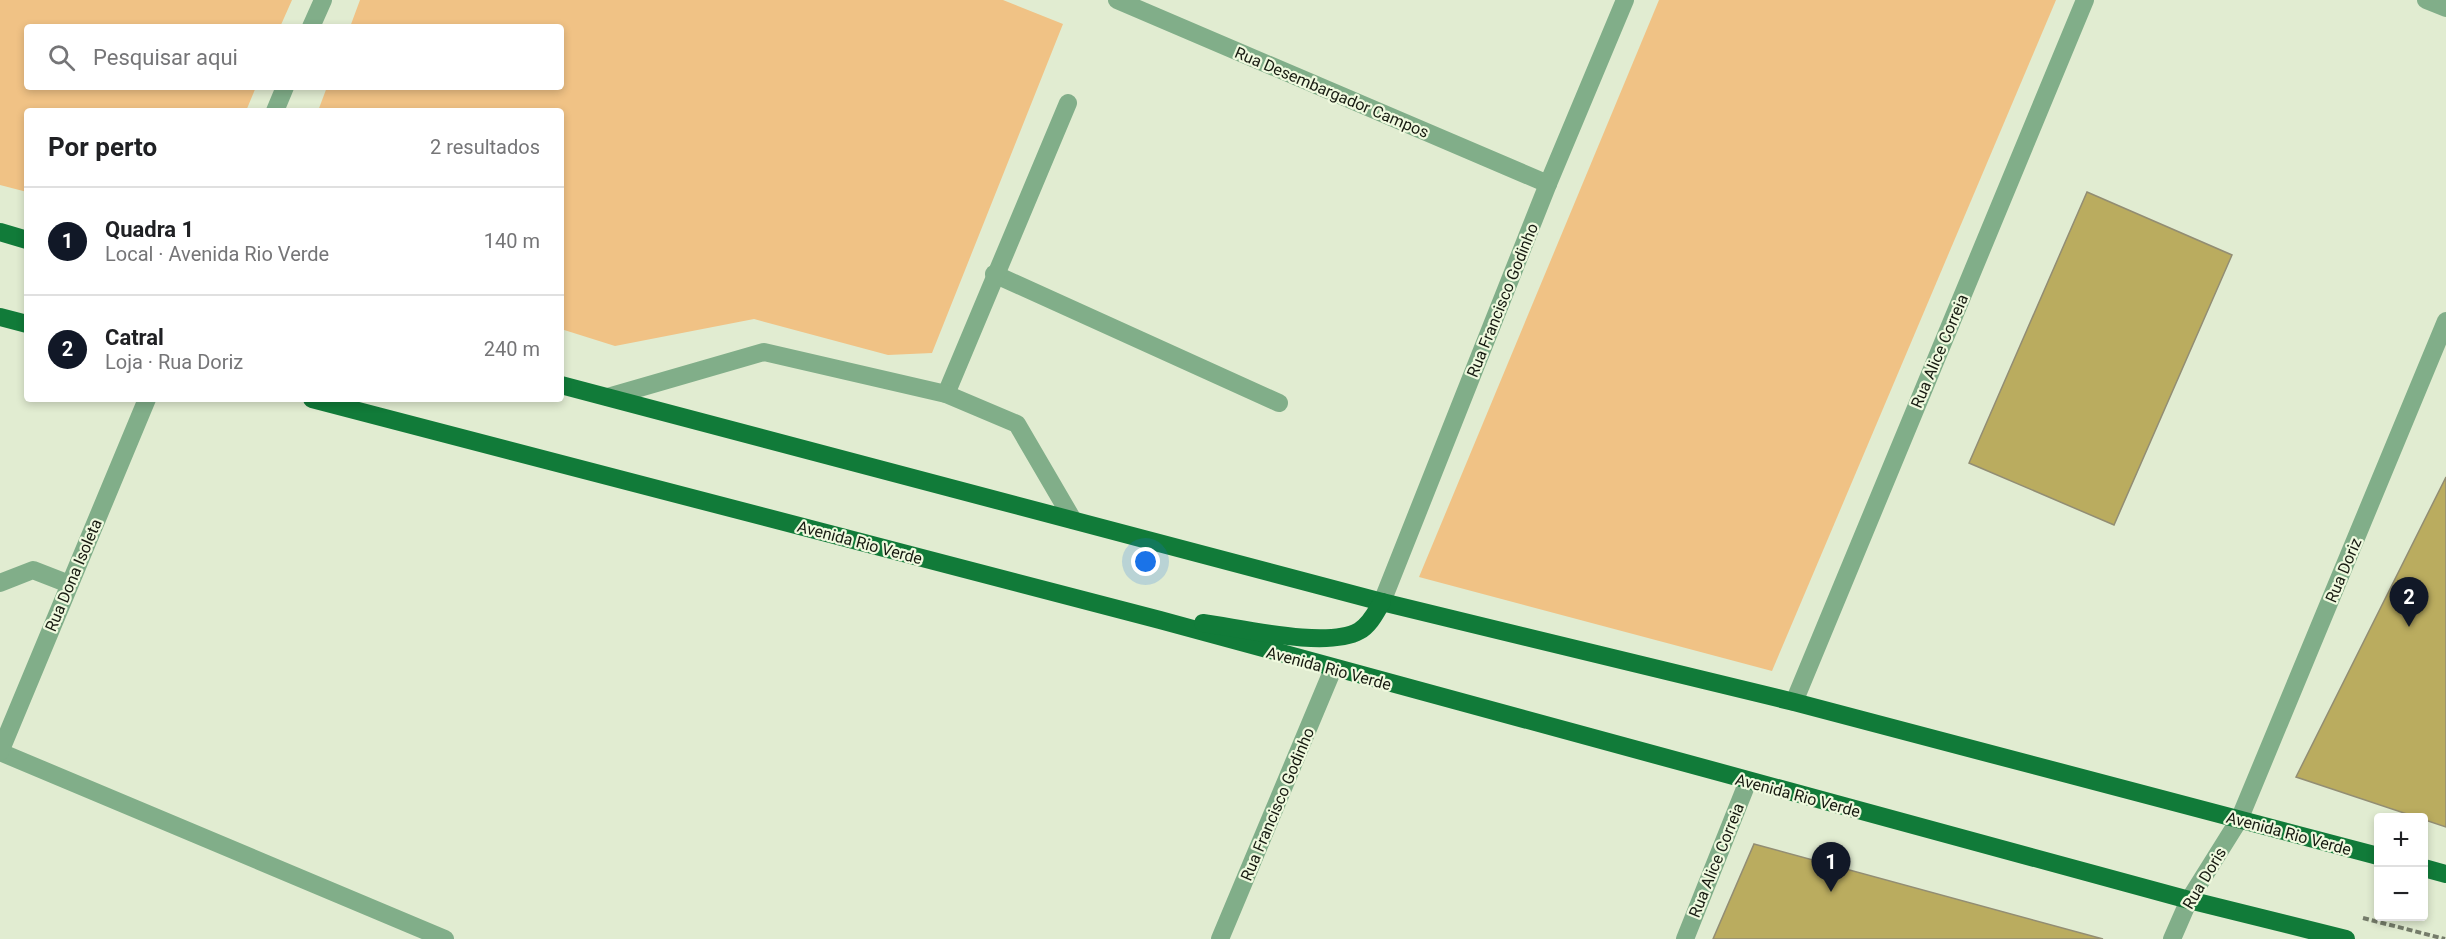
<!DOCTYPE html>
<html lang="pt">
<meta charset="utf-8">
<style>
body{margin:0;font-family:Roboto,sans-serif;background:#f2f2f2;color:#202124}
.controls{position:absolute;right:18px;bottom:18px;display:grid;overflow:hidden;border-radius:6px;box-shadow:0 3px 9px #0003}
.controls button{width:54px;height:54px;display:grid;place-items:center;padding:0;border:0;border-bottom:2px solid #e0e0e0;background:#fff;color:#202124;font:30px sans-serif}
.you{position:absolute;left:1146px;top:562px;width:21px;height:21px;margin:-15px;border:4px solid #fff;border-radius:50%;background:#1a73e8;box-shadow:0 0 0 9px #1a73e833}
.badge{display:grid;place-items:center;width:39px;height:39px;border-radius:50%;background:#111827;color:#fff;font-size:20px;font-weight:700}
.pin{position:absolute;translate:-50% -50px;filter:drop-shadow(0 2px 3px #0008)}
.pin::after{content:'';position:absolute;top:32px;width:21px;height:18px;background:inherit;clip-path:polygon(0 0,100% 0,50% 100%)}
.list{margin:0;padding:0;list-style:none}
h2{display:flex;justify-content:space-between;align-items:center;height:78px;margin:0;padding:0 24px;font-size:26px}
h2 small{font-size:20px;font-weight:400;color:#757577}
.list li{display:grid;grid-template-columns:39px 1fr auto;gap:18px;align-items:center;box-sizing:border-box;height:108px;padding:0 24px;border-top:2px solid #e0e0e0}
.list b{display:block;font-size:22px;white-space:nowrap}
.list p{margin:0;font-size:20px;white-space:nowrap;color:#757577}
.list em{font-size:20px;font-style:normal;color:#757577}
.icon{flex:none;width:33px;height:33px;fill:none;stroke:currentColor;stroke-width:2;stroke-linecap:round;stroke-linejoin:round}
.map{position:relative;flex:none;width:2446px;height:939px;overflow:hidden}
.search{position:absolute;background:#fff;box-shadow:0 3px 9px #0003;left:24px;top:24px;width:540px;height:66px;display:flex;align-items:center;gap:15px;box-sizing:border-box;padding:0 21px;border-radius:6px;color:#757577;font-size:22px}
.panel{position:absolute;background:#fff;box-shadow:0 3px 9px #0003;left:24px;top:108px;width:540px;height:294px;border-radius:6px}
.map>svg:first-child{display:block}
</style>
<div class="map">
<svg width="2446" height="939" viewBox="0 0 2446 939">
<rect width="100%" height="100%" fill="#e1ecd1"/>
<g fill="#f0c285">
<path d="M0 0H292L280 27H27V87H256L246 111H27V192L0 185Z"/>
<path d="M360 0H1003L1063 24 932 353 888 355 754 319 615 346 561 329V111H318L327 87H561V27H350Z"/>
<path d="M1659 0H2056L1772 671 1419 577Z"/>
</g>
<g fill="#baac5f" stroke="#928d73" stroke-width="1.5">
<path d="M2087 192 2232 255 2114 525 1969 463Z"/>
<path d="M2446 477V827L2296 777Z"/>
<path d="M1754 844 2103 939H1713Z"/>
</g>
<g fill="none" stroke-linecap="round" stroke-linejoin="round">
<path stroke="#757c6a" stroke-width="4" stroke-dasharray="6 3" stroke-linecap="butt" d="M2363 918 2445 939"/>
<g stroke="#81ae89" stroke-width="18">
<path d="M1117 0 1548 184"/>
<path d="M2426 0 2446 8"/>
<path d="M311 27 323 0"/>
<path d="M275 111 285 87"/>
<path d="M994 274 1279 403"/>
<path d="M946 394 1068 103"/>
<path d="M608 397 764 352 946 394 1017 424 1073 520"/>
<path d="M0 583 33 570 69 584"/>
<path d="M1382 602 1548 184 1625 0"/>
<path d="M1794 702 2085 0"/>
<path d="M0 752 445 939"/>
<path d="M0 752 147 399"/>
<path d="M1220 939 1333 669"/>
<path d="M1685 939 1748 781"/>
<path d="M2172 939 2189 900 2239 820 2446 321"/>
</g>
<g stroke="#117b39" stroke-width="18">
<path d="M0 232 27 240"/>
<path d="M0 317 27 324"/>
<path d="M561 385 1382 602 1794 702 2378 856"/>
<path d="M312 399 1160 620 2189 900 2346 939"/>
<path d="M1203 623C1241 628 1327 649 1359 631 1370 625 1376 612 1382 602"/>
<path d="M2424 868 2446 874"/>
</g>
</g>
<g text-anchor="middle" stroke-width="4.5" stroke-linejoin="round" paint-order="stroke">
<g font-size="16" fill="#171b11" stroke="#eff9de">
<text transform="translate(1332 92) rotate(23)" y="6">Rua Desembargador Campos</text>
<text transform="translate(1502 300) rotate(-68)" y="6">Rua Francisco Godinho</text>
<text transform="translate(1939 351) rotate(-67)" y="6">Rua Alice Correia</text>
<text transform="translate(860 542) rotate(15)" y="6">Avenida Rio Verde</text>
<text transform="translate(2343 570) rotate(-67)" y="6">Rua Doriz</text>
<text transform="translate(73 575) rotate(-67)" y="6">Rua Dona Isoleta</text>
<text transform="translate(1329 668) rotate(15)" y="6">Avenida Rio Verde</text>
<text transform="translate(1798 795) rotate(15)" y="6">Avenida Rio Verde</text>
<text transform="translate(1277 804) rotate(-67)" y="6">Rua Francisco Godinho</text>
<text transform="translate(2289 833) rotate(15)" y="6">Avenida Rio Verde</text>
<text transform="translate(1716 860) rotate(-68)" y="6">Rua Alice Correia</text>
<text transform="translate(2204 878) rotate(-59)" y="6">Rua Doris</text>
</g>
</g>
</svg>
<div class="controls">
<button>+</button>
<button>−</button>
</div>
<div class="you"></div>
<div class="pin badge" style="left:1831px;top:892px">1</div>
<div class="pin badge" style="left:2409px;top:627px">2</div>
<div class="search"><svg class="icon" aria-label="search" viewBox="0 0 24 24"><circle cx="10" cy="10" r="6"/><path d="M15 15l6 6"/></svg>Pesquisar aqui</div>
<section class="panel">
<h2>Por perto<small>2 resultados</small></h2>
<ul class="list">
<li><span class="badge">1</span><div><b>Quadra 1</b><p>Local · Avenida Rio Verde</p></div><em>140 m</em></li>
<li><span class="badge">2</span><div><b>Catral</b><p>Loja · Rua Doriz</p></div><em>240 m</em></li>
</ul>
</section>
</div>
